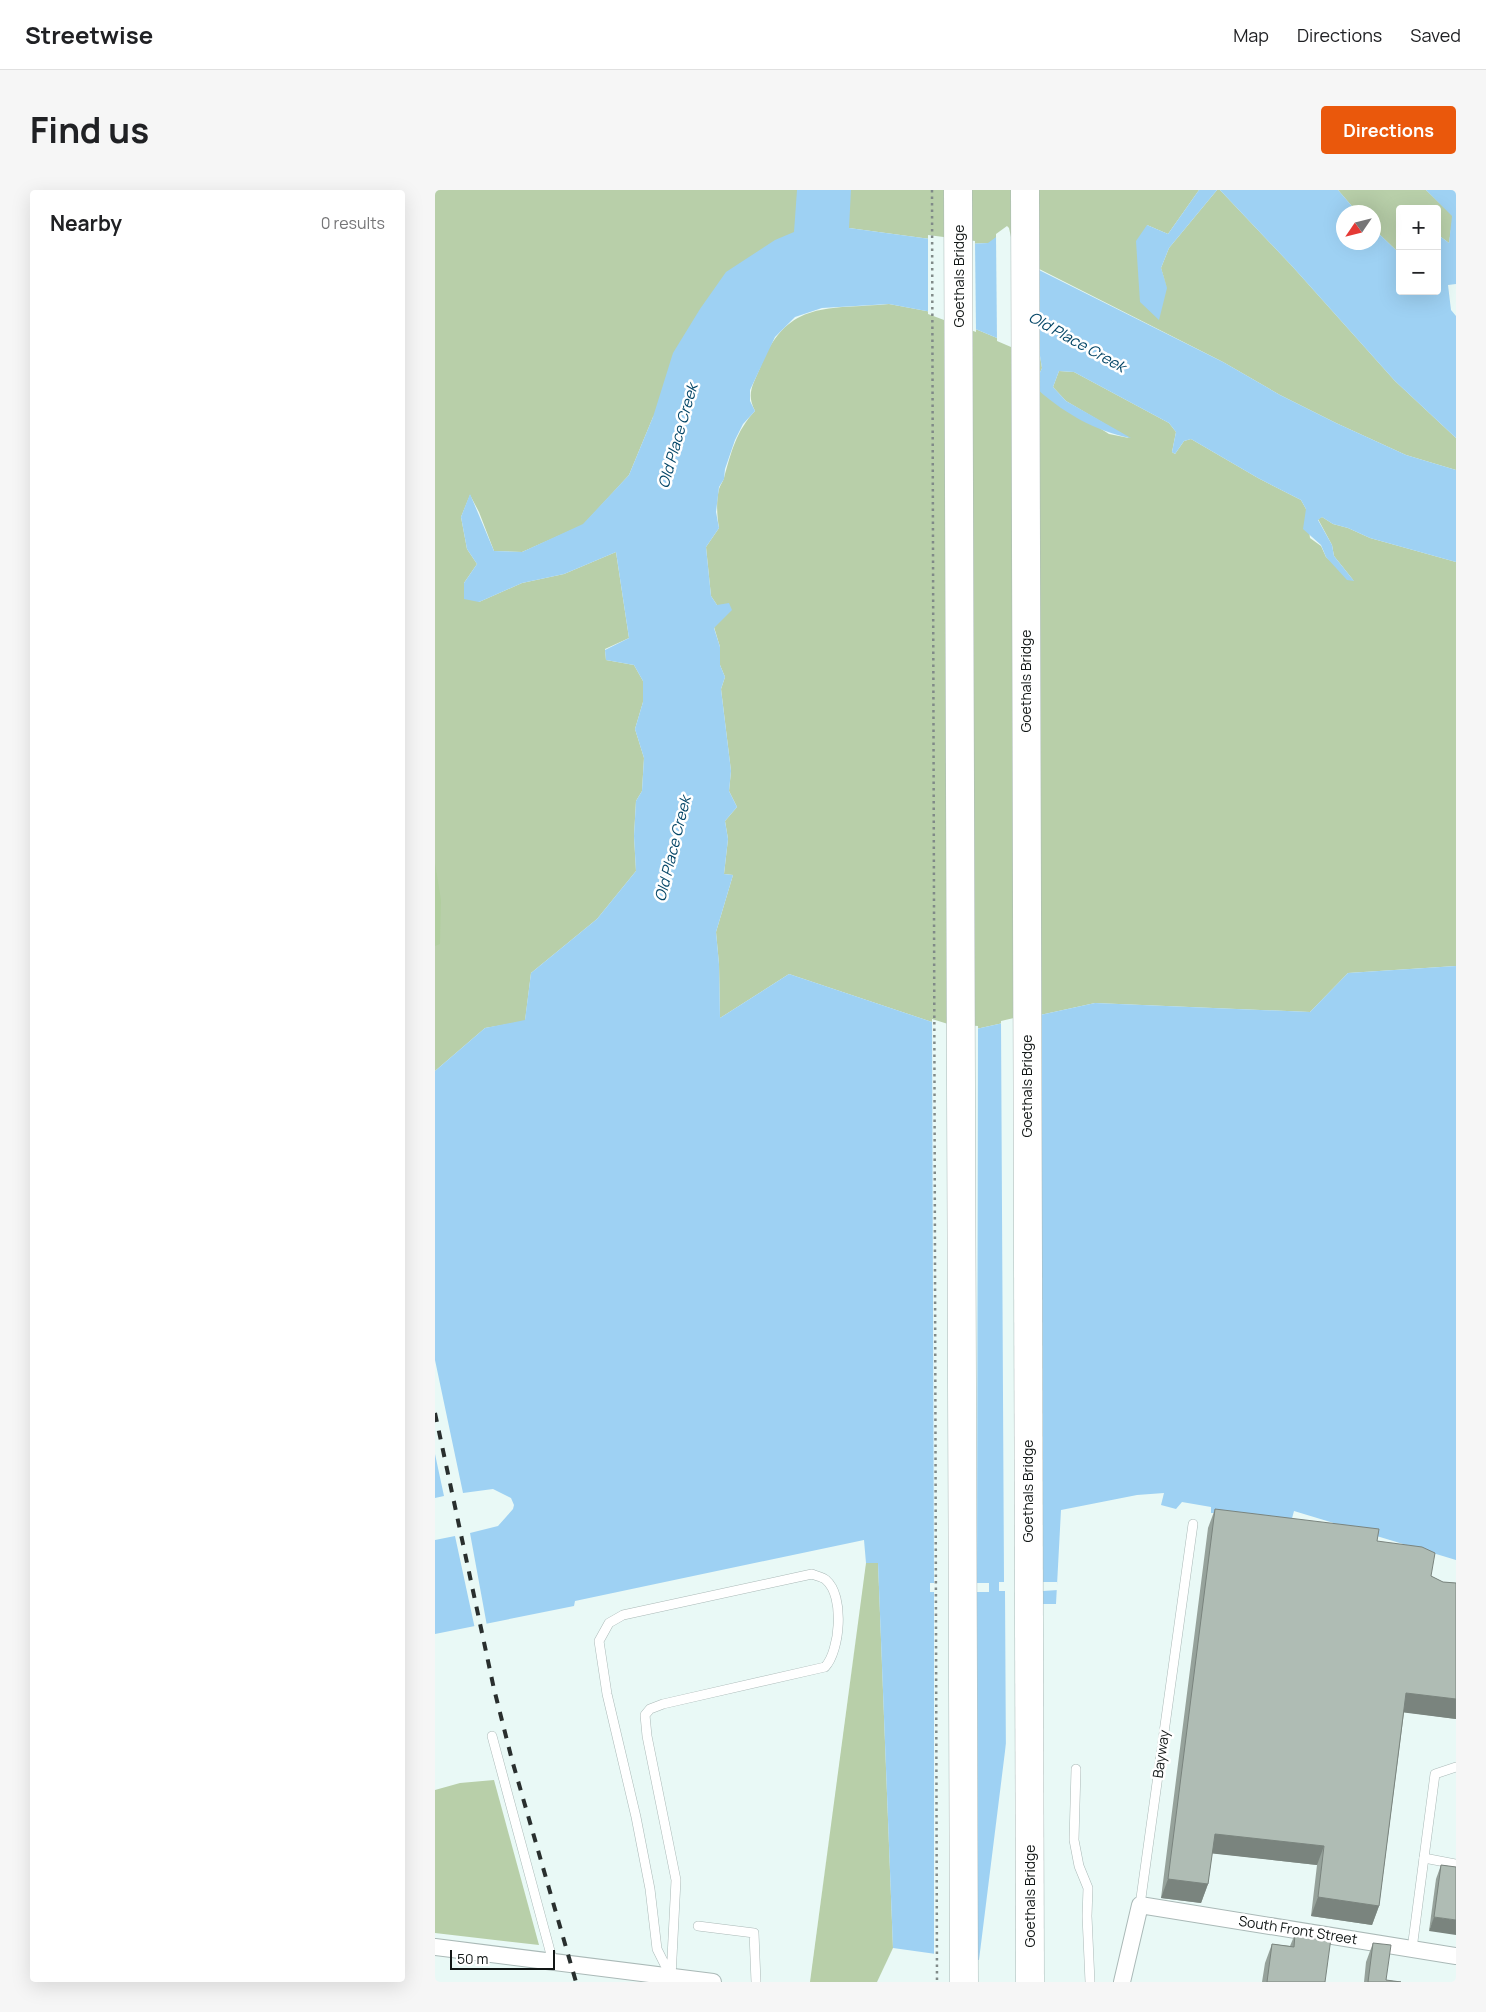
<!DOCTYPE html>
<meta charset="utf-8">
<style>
body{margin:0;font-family:Manrope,sans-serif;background:#f6f6f6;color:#202124}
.controls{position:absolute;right:15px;top:15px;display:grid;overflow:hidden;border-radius:5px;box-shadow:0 5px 20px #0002}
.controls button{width:45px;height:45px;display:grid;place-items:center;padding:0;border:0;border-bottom:1px solid #e0e0e0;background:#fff;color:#202124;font:25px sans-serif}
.compass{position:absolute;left:901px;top:15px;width:45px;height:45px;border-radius:50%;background:#fff;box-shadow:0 5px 20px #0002;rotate:235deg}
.scale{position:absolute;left:15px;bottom:12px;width:105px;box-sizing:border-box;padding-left:5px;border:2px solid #121716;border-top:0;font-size:14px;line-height:18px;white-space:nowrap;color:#121716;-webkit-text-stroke:4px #fff;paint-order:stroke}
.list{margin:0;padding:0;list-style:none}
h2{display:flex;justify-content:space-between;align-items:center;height:65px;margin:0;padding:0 20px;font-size:21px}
h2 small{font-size:16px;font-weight:400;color:#757577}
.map{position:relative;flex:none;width:1021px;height:1792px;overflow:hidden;border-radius:5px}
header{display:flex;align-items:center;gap:30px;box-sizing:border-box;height:70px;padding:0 25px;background:#fff;border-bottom:1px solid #e0e0e0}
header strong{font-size:24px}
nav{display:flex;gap:28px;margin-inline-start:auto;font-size:18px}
.intro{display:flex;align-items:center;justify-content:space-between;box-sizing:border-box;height:120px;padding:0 30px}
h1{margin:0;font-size:35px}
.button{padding:12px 22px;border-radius:5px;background:#ea580c;color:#fff;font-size:18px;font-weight:700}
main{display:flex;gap:30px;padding:0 30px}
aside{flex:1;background:#fff;border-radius:5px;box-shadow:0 5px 20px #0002}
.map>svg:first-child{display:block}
</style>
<header>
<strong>Streetwise</strong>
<nav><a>Map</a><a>Directions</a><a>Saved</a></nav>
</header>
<div class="intro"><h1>Find us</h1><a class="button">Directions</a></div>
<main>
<aside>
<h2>Nearby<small>0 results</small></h2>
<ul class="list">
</ul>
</aside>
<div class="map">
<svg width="1021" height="1792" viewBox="0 0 1021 1792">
<rect width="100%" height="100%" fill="#e9f9f6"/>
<g fill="#b8cfa9">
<path d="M0 0H764L733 44 712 35 732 98 726 78 734 58 782 0H785L857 76 960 191 1021 248V280L971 265 901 233 845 205 788 172 553 53 532 54 414 38 218 227 194 285 148 335 87 362 59 361 44 322 35 305 26 327 32 359 42 374 29 393 44 412 87 393 129 384 181 362 194 448 170 459 171 470 199 475 208 491V512L200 539 209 568 207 601 201 611 199 646 201 681 162 729 96 783 90 831 50 838 0 881Z"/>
<path d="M903 0H991L1018 26 1014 53 1002 44V19H970L967 16V19H965V64L939 39 938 22H922Z"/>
<path d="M454 114 502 123 605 166 607 178 599 196 674 244 694 248 631 211 618 197 624 181 639 182 734 233 741 242 737 262 740 264 749 251 756 249 823 288 866 310 871 319 875 348 886 356 891 367 919 391 899 366 897 355 883 329 887 327 898 334 913 338 935 348 1021 372V776L913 783 875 822 660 813 541 839 512 837 354 784 285 828 284 774 281 742 298 685 289 684 293 649 290 631 302 617 294 601 296 581 286 499 290 487 285 475V457L279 437 282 415 276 406 271 357 284 338C282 325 281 312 284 299 285 295 288 292 289 288 296 263 301 241 320 221 311 204 318 195 325 178 352 109 391 120 454 114Z"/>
<path d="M443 1372 458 1758 442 1792H375L431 1373Z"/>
<path d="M59 1590 104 1755 0 1743V1600L25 1593Z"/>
</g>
<path fill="#b1ce9f" d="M0 673 6 710 5 754 0 756Z"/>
<g fill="#9ed1f3">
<path d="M362 0H416L414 38 532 54 553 53 572 39 580 68 788 172 845 205 901 233 971 265 1021 280V372L935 348 913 338 898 334 887 327 883 330 897 355 899 366 919 391 912 390 891 367 886 355 868 339 871 319 866 310 823 288 756 249 749 251 740 264 737 262 741 242 734 233 639 182 624 181 618 197 631 211 696 248C661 242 625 221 599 196L607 178 605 166 502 123 454 114 387 118 360 127 340 147 315 200V211L320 221 308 234 300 250 290 279 289 289 284 297 281 322 284 338 271 357 276 406 282 415 294 413 297 420 279 438 285 457V475L290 487 286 499 296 581 294 601 302 617 290 631 293 649 289 684 298 685 281 742 284 774 285 828 354 784 512 837 541 839 660 813 875 822 913 783 1021 776V1385L785 1323H776V1317L747 1312 741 1319 726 1315 729 1303 702 1305 626 1320 621 1414H599L585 1441 544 1770 458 1758 443 1373H431L429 1350 140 1411 139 1416 0 1444V881L50 838 90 830 96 783 162 729 201 681 199 646 201 611 207 601 209 568 200 539 208 512V491L199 475 171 470 170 460 194 448 181 362 129 384 87 393 44 412 29 409V393L42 374 32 359 26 327 35 304 59 361 87 362 148 334 194 285 218 227 238 163 265 119 291 82 340 50 359 42Z"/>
<path d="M764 0H782L734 58 726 78 732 98 724 130 705 112 701 51 712 35 733 44Z"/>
<path d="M785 0H903L922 22H908V52H938L939 39 965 64V101H1002V44L1014 53 1017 26 991 0H1021V94L1013 95 1016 120 1021 126V248L960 191 857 76Z"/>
</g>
<g fill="#e9f9f6">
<path d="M572 36 574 38 602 168 562 151 561 44Z"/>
<path d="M493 45 540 51 541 142 493 124Z"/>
<path d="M605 822 608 1392H622L623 1400 608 1401V1416H602L587 1444 571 1578 570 1401H564V1392H569L566 831Z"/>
<path d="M497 829 513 834 543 836 542 1393H554V1402H542L543 1773 499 1766V1402H495V1393H499Z"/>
<path d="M0 1170 28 1303 58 1299 76 1308 79 1315 78 1319 63 1336 35 1343 52 1436 40 1439 20 1346 0 1350V1308L9 1306 0 1264Z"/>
<path d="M859 1321 1021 1370V1388L930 1355 853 1343Z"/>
</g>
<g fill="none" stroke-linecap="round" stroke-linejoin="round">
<defs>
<g id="service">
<path d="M377 1384C381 1386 388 1387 391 1390 410 1406 405 1461 390 1477L228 1514 215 1519 210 1525 212 1546 241 1690 236 1787 222 1759 215 1699 201 1627 172 1504 164 1451 174 1433 188 1425Z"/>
<path d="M57 1546 118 1772"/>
<path d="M641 1579 639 1650 644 1676 653 1698 652 1726 655 1792"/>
<path d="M989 1668 1021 1674"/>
<path d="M705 1715 758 1334"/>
<path d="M263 1736 319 1743 321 1792"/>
<path d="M977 1759 1000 1584 1021 1577"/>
</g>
<g id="minor">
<path d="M0 1757 278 1792"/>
<path d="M687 1792 705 1715 1021 1766"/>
</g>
<g id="motorway">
<path d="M523 0 529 1792"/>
<path d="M590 0 595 1792"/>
</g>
</defs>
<use href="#service" stroke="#aab9b7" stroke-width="10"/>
<use href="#minor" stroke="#aab9b7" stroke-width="18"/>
<use href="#motorway" stroke="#aab9b7" stroke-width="29"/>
<path stroke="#808a88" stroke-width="2.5" stroke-dasharray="2.5 4" stroke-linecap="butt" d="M497 0 502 1792"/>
<use href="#service" stroke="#fff" stroke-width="9"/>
<use href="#minor" stroke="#fff" stroke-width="16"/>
<use href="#motorway" stroke="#fff" stroke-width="28"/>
<path stroke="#292f2e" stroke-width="4" stroke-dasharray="9 9" stroke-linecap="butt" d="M0 1223 59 1499 77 1570 141 1792"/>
</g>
<g fill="#96a29b">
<path d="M780 1319 942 1351 996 1386 1008 1392 1021 1393V1529L969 1522 944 1716 937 1735 876 1726 882 1675 777 1663 773 1694 766 1713 726 1708 773 1338Z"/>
<path d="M1006 1675 1021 1677 994 1741 1001 1689Z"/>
<path d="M860 1744 890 1792H827L830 1773 837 1754 855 1756Z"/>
<path d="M938 1753 951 1790 966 1792H929L931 1772Z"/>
</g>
<g fill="#7a847e">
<path d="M971 1503 1021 1509V1529L965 1522Z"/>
<path d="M780 1644 889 1656 882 1675 773 1663Z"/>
<path d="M733 1689 773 1694 766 1713 726 1708Z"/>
<path d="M883 1707 944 1716 937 1735 876 1726Z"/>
<path d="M999 1727 1021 1730V1745L994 1741Z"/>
</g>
<g fill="#afbcb4" stroke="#7a847e">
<path d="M780 1319 944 1339 942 1351 987 1357 1000 1363 996 1386 1008 1392 1021 1393V1509L971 1503 944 1716 883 1707 889 1656 780 1644 773 1694 733 1689Z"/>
<path d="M1006 1675 1021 1677V1730L999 1727Z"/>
<path d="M860 1744 896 1748 890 1792H832L837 1754 859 1757Z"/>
<path d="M938 1753 956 1755 951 1790 966 1792H933Z"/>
</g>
<g text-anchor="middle" stroke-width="5" stroke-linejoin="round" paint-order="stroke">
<g font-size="14" fill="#121716" stroke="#fff">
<text transform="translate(524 86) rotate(-90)" y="5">Goethals Bridge</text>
<text transform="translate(591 491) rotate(-90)" y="5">Goethals Bridge</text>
<text transform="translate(592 896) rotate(-90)" y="5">Goethals Bridge</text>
<text transform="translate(593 1301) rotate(-90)" y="5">Goethals Bridge</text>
<text transform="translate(726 1564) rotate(-82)" y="5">Bayway</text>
<text transform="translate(595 1706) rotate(-90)" y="5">Goethals Bridge</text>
<text transform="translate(863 1740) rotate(9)" y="5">South Front Street</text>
</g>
<g font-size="15" font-style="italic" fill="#044667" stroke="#fff">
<text transform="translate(642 152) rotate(29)" y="5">Old Place Creek</text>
<text transform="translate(243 246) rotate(-74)" y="5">Old Place Creek</text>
<text transform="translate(238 659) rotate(-76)" y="5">Old Place Creek</text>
</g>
</g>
</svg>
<div class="controls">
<button>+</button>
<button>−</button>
</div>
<svg class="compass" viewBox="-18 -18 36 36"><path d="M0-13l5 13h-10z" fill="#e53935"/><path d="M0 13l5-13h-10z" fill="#757577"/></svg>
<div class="scale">50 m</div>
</div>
</main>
